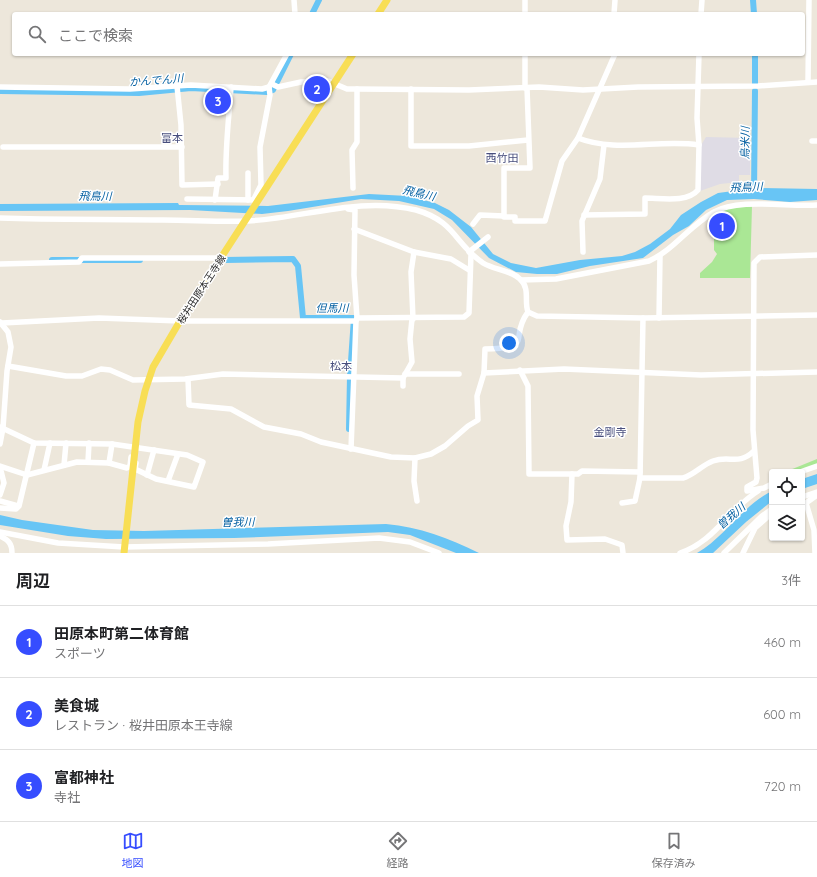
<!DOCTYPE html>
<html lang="ja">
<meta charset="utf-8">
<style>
body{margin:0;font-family:Quicksand,"Noto Sans JP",sans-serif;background:#f6f6f6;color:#202124}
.controls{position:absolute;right:12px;bottom:12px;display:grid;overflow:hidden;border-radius:4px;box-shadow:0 1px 3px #0004}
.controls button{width:36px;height:36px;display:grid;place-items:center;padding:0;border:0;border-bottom:1px solid #e0e0e0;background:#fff;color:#202124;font:20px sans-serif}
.you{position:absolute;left:509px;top:343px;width:14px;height:14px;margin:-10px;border:3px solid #fff;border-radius:50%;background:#1a73e8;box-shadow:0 0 0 6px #1a73e833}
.badge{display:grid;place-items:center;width:26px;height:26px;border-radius:50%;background:#364dff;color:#fff;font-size:13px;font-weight:700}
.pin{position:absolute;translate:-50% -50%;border:2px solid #fff;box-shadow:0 1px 4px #0006}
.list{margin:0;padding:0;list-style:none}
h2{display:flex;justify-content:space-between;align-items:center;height:52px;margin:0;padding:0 16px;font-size:17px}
h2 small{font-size:13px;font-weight:400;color:#757577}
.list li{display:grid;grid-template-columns:26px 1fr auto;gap:12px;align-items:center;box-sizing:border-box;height:72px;padding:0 16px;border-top:1px solid #e0e0e0}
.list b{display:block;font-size:15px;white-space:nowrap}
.list p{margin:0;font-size:13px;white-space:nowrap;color:#757577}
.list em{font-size:13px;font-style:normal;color:#757577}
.icon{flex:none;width:22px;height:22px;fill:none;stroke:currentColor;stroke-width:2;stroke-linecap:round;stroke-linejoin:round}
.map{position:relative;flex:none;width:817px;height:553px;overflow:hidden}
.search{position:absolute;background:#fff;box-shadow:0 1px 3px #0004;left:12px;right:12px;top:12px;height:44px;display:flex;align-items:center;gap:10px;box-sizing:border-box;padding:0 14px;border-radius:4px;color:#757577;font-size:15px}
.sheet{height:268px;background:#fff}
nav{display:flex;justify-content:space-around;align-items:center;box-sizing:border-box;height:56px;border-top:1px solid #e0e0e0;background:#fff;font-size:11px;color:#757577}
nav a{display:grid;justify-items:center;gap:2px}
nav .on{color:#364dff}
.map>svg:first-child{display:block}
</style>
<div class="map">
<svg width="817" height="553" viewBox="0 0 817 553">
<rect width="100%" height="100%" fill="#ede7db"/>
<path fill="#dfdce5" d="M706 137 750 138V175H739V182L720 184 700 191V147Z"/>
<g fill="#aae795">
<path d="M752 206 750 278H700V273L712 262 717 254 714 250V214L730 208Z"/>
<path d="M817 459V464L798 472H785Z"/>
</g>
<rect fill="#bfef90" x="715" y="215" width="14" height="21"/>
<g fill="#68c5f5">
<path d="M756 188 817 189V200L790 202 754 199 727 200 706 210 689 226 673 235 643 258 590 266 557 274H537L516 272 489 258 452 220 434 209 399 201 361 199 288 211 262 214 190 210 0 211V204L178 203 179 205 268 206 369 194 408 196 435 203 449 210 471 227 493 254 511 263 536 268 580 260 622 256 635 252 650 244 670 229 681 215 701 202 718 193Z"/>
<path d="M817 474V484L802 489V479Z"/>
<path d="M772 491V501L746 522 713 553H697C725 537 742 506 772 491Z"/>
<path d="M0 515 22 520 93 530 144 531 386 524C420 527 448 538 479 553H456L410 535 388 532 234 538 106 539 68 536 0 525Z"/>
</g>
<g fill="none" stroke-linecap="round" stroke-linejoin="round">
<g stroke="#68c5f5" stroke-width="6">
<path d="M753 0 754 14"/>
<path d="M312 14 319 0"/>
<path d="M755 54V84"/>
<path d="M0 91 139 93 191 88 267 92 273 90 291 54"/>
<path d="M754 194 755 91"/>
<path d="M52 260H140"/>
<path d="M225 260 293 259 298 266 303 318H354L350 376 349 429"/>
</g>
<g stroke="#fff" stroke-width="5.5">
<path d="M294 0 295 14"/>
<path d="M525 0V14"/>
<path d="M614 14 615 0"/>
<path d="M701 14 702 0"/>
<path d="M525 54V88"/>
<path d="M808 82 809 0"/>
<path d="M272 84 278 87 301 82 328 81 347 89H357L469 90 539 87 583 90 638 87 758 86 817 82"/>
<path d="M177 86 181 125 182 185 218 184"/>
<path d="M0 87 130 89 191 85 262 89 269 87"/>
<path d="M527 88 530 168H504V217H515V221H545L562 161 578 138 615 54"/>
<path d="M411 89V146H469L528 140"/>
<path d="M578 138C616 153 659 139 699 145"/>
<path d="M812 141H817"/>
<path d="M3 147H182"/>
<path d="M248 173V200"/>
<path d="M353 188 352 150 357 142V89"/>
<path d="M187 199 256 200"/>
<path d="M254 199 261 185 260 147 270 95 269 87 287 54"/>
<path d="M215 200 218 178H226C225 148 229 118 231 87"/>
<path d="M348 209 355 210 354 275 357 318"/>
<path d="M584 215 645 214V198C661 198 687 203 698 190L699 145 697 118 699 54"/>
<path d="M0 218C54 220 109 219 163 220 191 220 220 222 248 221 304 218 360 196 416 210 455 221 455 244 483 263 494 270 512 270 521 280 530 289 524 302 528 312L537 316 643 318 817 315"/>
<path d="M473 224 480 215 504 216"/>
<path d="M354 229 414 252 451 259 469 270"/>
<path d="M469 252 488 237"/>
<path d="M583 252 582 221 600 179 604 145"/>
<path d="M0 264 79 262 82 258H222"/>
<path d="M521 280 556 279 649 261C674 250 690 225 714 212 739 198 787 207 817 205"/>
<path d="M659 318 660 256"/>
<path d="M413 319 411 272 414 252"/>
<path d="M0 322 8 332 11 347 7 371 3 428 0 444"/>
<path d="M2 323 99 318 180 321H356L357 318 464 317 469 313 471 254"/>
<path d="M8 366 66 376H82L101 369 110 370 133 380 185 379 223 374 403 378"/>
<path d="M520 370 528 386 529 474H578L582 471 640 472"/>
<path d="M484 373 564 369 701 375 817 372"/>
<path d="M405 374H459"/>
<path d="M188 379 189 405 231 409 264 427 301 434 321 442 391 457 415 458 431 454 445 446 468 426 478 420 477 396 484 373 485 349C536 348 508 339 528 312"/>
<path d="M403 386V378L412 362 410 339 412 319"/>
<path d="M0 427 34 443 112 444 187 455 203 462 194 487 156 479 135 469 136 463"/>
<path d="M351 449 356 321"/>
<path d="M415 458 414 481 417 501"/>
<path d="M88 462 89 443"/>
<path d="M109 463 112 444"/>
<path d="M64 465 66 443"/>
<path d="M0 466 27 475 77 462 109 463 127 468 130 466 131 457"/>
<path d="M0 467 4 483 0 495"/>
<path d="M44 470 50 443"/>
<path d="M800 472 817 466"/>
<path d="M572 474 571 502 566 526 567 540 605 539 622 545 623 553"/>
<path d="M147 475 154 450"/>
<path d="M640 478H683C694 475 702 465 713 461 730 455 738 466 754 451"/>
<path d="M168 481 178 454"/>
<path d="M772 484 764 488 747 491V487L756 482 757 478 753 430 754 263 760 257 817 255"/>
<path d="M802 497 817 492"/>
<path d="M0 501 18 506"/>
<path d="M622 503 635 501 640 478 643 318"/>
<path d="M0 508 16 509 19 506 34 443"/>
<path d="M0 532 58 543 124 547 268 544 379 538 410 542 439 553"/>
<path d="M0 536C8 540 12 543 12 553"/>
<path d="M680 553C714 542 729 509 758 491"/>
<path d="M724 553 762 516 772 509"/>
<path d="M743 553 755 528 772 513"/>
<path d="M815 553 814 530 806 503 817 495"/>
</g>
<g stroke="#f8de55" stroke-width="7">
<path d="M378 14 387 0"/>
<path d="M124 553 138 422 145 391 153 367 180 321 353 54"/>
</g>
</g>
<g text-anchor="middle" stroke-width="3" stroke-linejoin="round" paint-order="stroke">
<g font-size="10" fill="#2a2a2a" stroke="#fff">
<text transform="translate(201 289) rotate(-57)" y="4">桜井田原本王寺線</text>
</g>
<g font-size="11" font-style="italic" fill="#0661a2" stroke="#fff">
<text transform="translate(156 80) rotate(-4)" y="4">かんでん川</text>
<text transform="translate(745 143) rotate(-89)" y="4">烏米川</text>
<text transform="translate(746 187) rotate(-2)" y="4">飛鳥川</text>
<text transform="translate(419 193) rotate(13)" y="4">飛鳥川</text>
<text transform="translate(95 196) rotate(1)" y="4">飛鳥川</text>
<text x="332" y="312">但馬川</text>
<text transform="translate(731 516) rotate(-41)" y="4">曽我川</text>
<text transform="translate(238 522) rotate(-1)" y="4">曽我川</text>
</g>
<g font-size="11" fill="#484e7d" stroke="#fff">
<text x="172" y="142">富本</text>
<text x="502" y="162">西竹田</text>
<text x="341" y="370">松本</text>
<text x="610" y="436">金剛寺</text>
</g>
</g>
</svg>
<div class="controls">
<button><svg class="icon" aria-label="locate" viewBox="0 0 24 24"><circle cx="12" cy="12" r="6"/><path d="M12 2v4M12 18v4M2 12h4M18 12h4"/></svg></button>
<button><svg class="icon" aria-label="layers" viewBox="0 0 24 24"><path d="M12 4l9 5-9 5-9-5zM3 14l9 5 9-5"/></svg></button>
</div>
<div class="you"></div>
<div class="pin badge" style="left:722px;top:226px">1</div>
<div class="pin badge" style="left:317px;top:89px">2</div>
<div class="pin badge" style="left:218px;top:101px">3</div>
<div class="search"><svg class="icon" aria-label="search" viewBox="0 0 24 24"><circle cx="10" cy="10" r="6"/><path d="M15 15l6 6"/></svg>ここで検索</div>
</div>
<section class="sheet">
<h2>周辺<small>3件</small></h2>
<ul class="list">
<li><span class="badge">1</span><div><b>田原本町第二体育館</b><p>スポーツ</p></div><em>460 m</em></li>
<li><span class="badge">2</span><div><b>美食城</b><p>レストラン · 桜井田原本王寺線</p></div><em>600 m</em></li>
<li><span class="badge">3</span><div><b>富都神社</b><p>寺社</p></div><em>720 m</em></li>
</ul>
</section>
<nav>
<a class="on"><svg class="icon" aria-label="map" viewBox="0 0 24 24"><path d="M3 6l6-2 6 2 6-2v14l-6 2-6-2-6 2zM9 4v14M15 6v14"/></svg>地図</a>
<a><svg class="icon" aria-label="directions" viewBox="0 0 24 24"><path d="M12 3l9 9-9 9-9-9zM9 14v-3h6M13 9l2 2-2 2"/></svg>経路</a>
<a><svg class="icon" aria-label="saved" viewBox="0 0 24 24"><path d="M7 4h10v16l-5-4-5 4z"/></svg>保存済み</a>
</nav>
